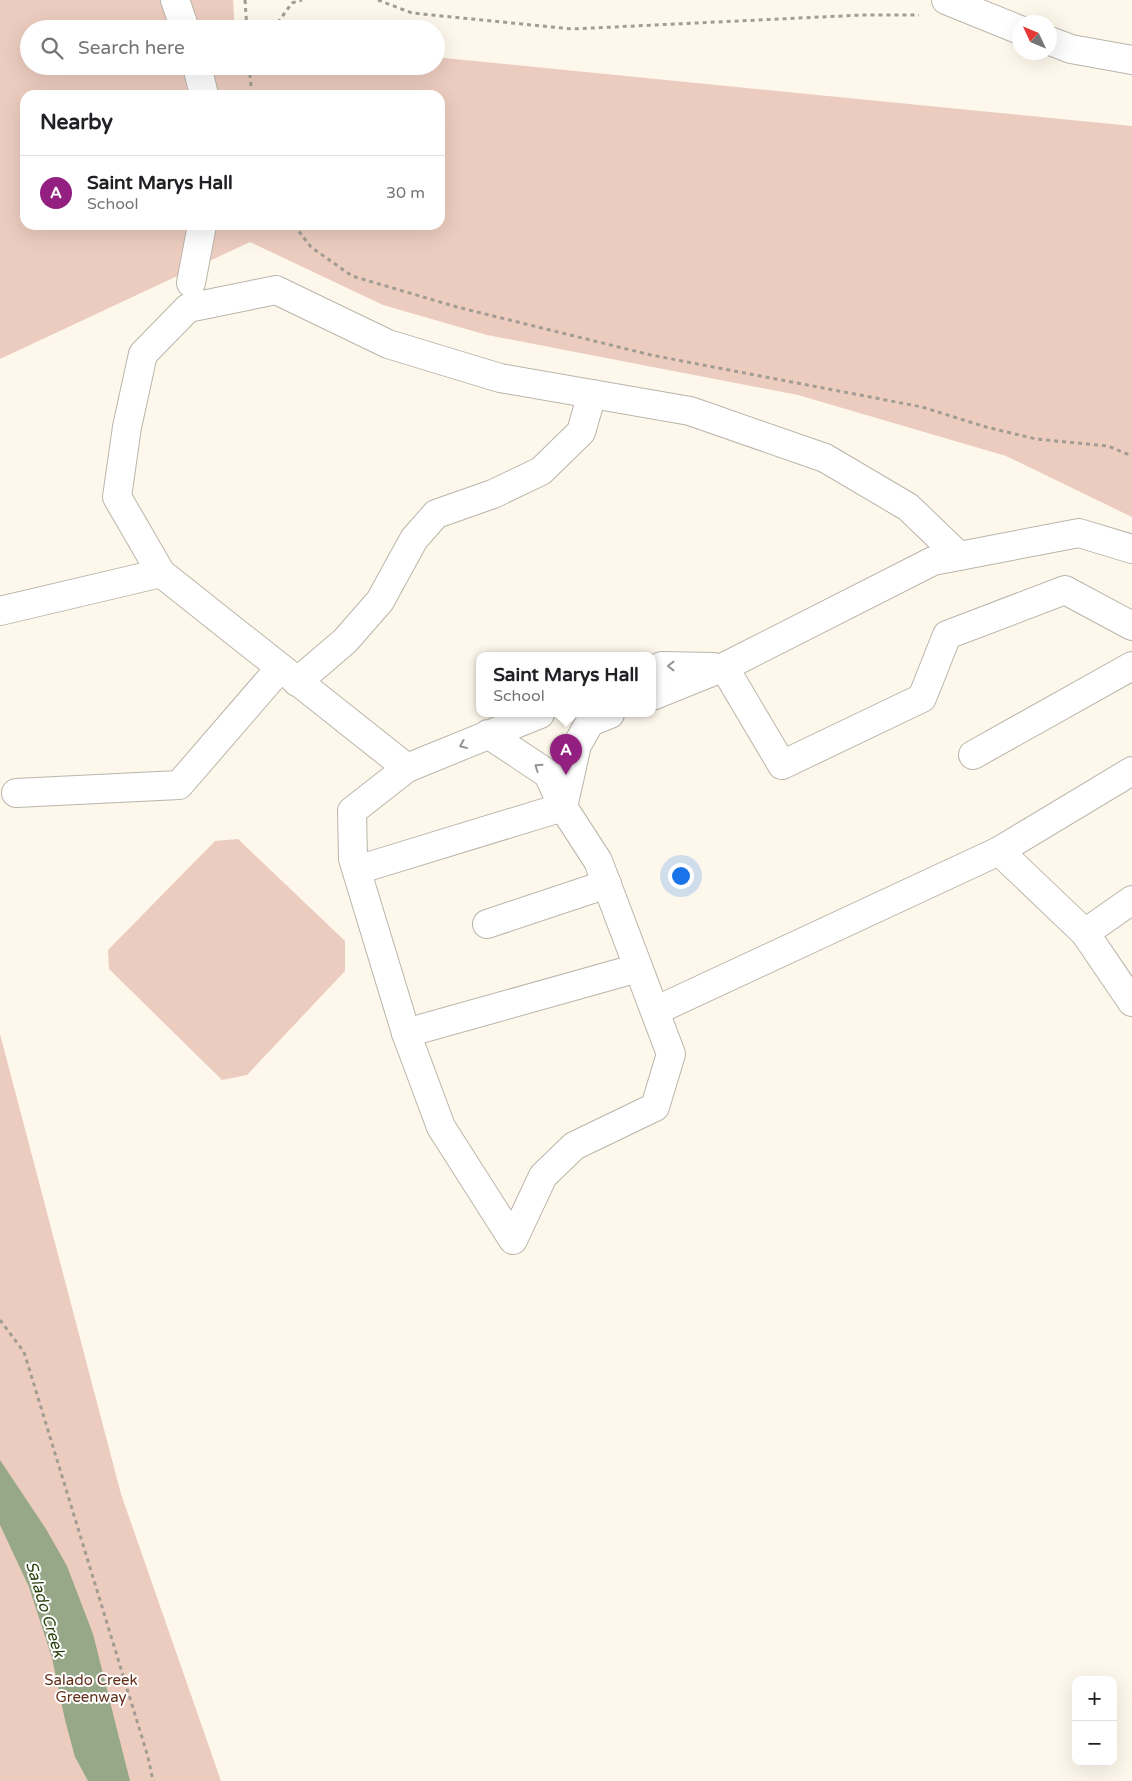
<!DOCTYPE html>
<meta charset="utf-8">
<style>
body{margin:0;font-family:"Varela Round",sans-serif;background:#f2f2f2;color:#202124}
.controls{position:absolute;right:15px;bottom:15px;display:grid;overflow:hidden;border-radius:10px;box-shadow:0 5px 20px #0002}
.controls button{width:45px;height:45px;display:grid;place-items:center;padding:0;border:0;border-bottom:1px solid #e0e0e0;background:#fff;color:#202124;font:25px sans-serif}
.compass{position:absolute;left:1012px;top:15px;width:45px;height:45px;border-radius:50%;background:#fff;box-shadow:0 5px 20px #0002;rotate:314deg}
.you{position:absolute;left:680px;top:875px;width:18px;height:18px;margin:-12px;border:4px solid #fff;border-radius:50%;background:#1a73e8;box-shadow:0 0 0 8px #1a73e833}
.badge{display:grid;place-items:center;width:32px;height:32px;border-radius:50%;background:#932080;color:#fff;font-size:16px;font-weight:700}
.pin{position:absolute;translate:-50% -41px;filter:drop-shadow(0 1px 2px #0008)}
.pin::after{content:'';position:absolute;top:26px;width:18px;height:15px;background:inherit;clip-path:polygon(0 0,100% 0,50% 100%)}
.popup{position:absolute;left:476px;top:652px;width:180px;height:65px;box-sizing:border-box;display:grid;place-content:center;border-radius:10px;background:#fff;filter:drop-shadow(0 1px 4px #0005);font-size:16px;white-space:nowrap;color:#757577}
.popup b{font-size:19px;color:#202124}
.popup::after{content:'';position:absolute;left:50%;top:100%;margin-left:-10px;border:10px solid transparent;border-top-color:#fff}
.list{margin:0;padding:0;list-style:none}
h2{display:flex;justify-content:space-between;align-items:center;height:65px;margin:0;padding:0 20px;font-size:21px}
h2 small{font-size:16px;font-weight:400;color:#757577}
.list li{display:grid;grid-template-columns:32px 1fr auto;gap:15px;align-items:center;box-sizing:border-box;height:75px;padding:0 20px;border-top:1px solid #e0e0e0}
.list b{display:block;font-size:19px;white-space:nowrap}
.list p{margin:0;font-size:16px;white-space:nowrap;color:#757577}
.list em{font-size:16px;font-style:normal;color:#757577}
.icon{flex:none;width:28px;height:28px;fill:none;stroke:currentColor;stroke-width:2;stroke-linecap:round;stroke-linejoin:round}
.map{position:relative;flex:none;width:1132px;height:1781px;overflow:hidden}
.search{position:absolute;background:#fff;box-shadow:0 5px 20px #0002;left:20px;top:20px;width:425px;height:55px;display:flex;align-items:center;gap:12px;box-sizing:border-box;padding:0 18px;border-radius:28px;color:#757577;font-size:19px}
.panel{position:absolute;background:#fff;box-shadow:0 5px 20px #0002;left:20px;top:90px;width:425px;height:140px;border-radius:15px}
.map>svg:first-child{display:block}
</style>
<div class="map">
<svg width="1132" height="1781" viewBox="0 0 1132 1781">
<rect width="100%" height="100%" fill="#fef8ec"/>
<g fill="#ecccbf" fill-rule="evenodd">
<path d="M0 0H233L235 29H29V66H436V58H444L1132 126V517L1006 456 798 395 487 335 383 305 250 242 0 359ZM25 95H440V225H25Z"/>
<path d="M238 839 345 941V971L247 1075 222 1080 109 969 108 950 215 841Z"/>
<path d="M0 1034 121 1494 221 1781H0Z"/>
</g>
<path fill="#96a887" d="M0 1460 46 1529 67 1566 93 1634 130 1781H88L75 1757 65 1720 52 1658 29 1587 0 1525Z"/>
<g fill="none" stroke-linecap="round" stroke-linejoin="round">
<defs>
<g id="minor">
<path d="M175 0 185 29"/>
<path d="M946 0 1020 30"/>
<path d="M1050 41 1071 49 1132 60"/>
<path d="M197 66 204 95"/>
<path d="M191 283 202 225"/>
<path d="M0 611 161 573"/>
<path d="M724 667 782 765 922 698 947 635 1065 590 1132 626"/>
<path d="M652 670 662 666 713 667"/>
<path d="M297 682 345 641 380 601 414 539 436 514 493 494 541 471 581 432 592 394"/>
<path d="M652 696 724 667 933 561 1079 533 1132 549"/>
<path d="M488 734 548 774 563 807 598 861 671 1054 655 1107 574 1146 543 1176 513 1240 441 1127 406 1033 353 859 352 811 407 768 540 714"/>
<path d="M973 755 1132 666"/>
<path d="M407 768 161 573 117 497 127 427 143 354 188 308 276 290 388 344 500 378 690 411 825 458 908 507 959 556"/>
<path d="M16 793 179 785 280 668"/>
<path d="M563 807 577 745 590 722 610 714"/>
<path d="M999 851 1132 771"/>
<path d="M357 870 563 807"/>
<path d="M1132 900 1085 933 1132 1002"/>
<path d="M487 924 607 884"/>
<path d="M655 1011 999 851 1085 933"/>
<path d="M406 1033 638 968"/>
</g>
</defs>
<use href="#minor" stroke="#bab5aa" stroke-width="30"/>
<g stroke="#a19d94" stroke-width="3" stroke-dasharray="4 4" stroke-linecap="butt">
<path d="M245 0 247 29"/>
<path d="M378 0 412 13 572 29 862 15H919"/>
<path d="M273 29 292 3 302 0"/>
<path d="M249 66 252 95"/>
<path d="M294 225 311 247 352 276 457 307 651 355 922 407 986 427 1036 439 1108 446 1132 456"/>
<path d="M0 1320 24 1352 148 1757 153 1781"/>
</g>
<use href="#minor" stroke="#fff" stroke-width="28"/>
</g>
<defs><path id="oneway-chevron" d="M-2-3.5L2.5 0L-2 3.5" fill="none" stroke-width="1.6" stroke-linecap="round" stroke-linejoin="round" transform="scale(1.25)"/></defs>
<g stroke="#969593">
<use href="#oneway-chevron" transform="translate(671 666) rotate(180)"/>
<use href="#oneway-chevron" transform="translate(463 745) rotate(157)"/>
<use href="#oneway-chevron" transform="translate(538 767) rotate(-146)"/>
</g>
<g text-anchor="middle" stroke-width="4" stroke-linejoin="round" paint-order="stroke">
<g font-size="15" fill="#63301b" stroke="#fff">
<text x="91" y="1685">Salado Creek<tspan x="91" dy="17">Greenway</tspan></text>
</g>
<g font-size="16" font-style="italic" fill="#2a410d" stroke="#fff">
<text transform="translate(46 1609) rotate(73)" y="6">Salado Creek</text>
</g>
</g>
</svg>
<div class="controls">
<button>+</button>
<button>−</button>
</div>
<svg class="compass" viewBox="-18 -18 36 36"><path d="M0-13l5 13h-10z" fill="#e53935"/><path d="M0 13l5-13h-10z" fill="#757577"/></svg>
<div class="you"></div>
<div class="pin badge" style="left:566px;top:775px">A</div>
<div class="popup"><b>Saint Marys Hall</b>School</div>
<div class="search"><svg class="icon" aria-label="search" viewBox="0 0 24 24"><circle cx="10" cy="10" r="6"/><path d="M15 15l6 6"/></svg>Search here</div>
<section class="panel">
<h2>Nearby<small></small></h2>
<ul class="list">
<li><span class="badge">A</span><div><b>Saint Marys Hall</b><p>School</p></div><em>30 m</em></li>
</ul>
</section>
</div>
